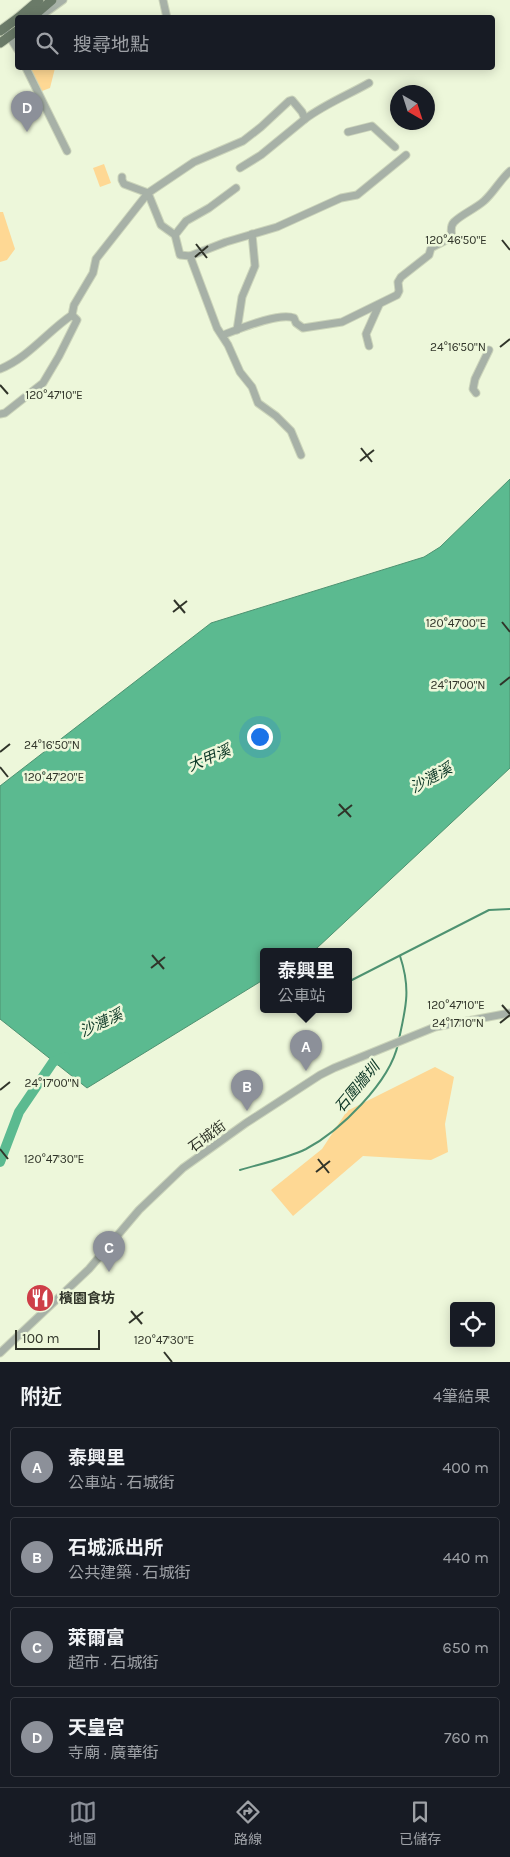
<!DOCTYPE html>
<html lang="zh-TW">
<meta charset="utf-8">
<style>
body{margin:0;font-family:Karla,"Noto Sans TC",sans-serif;background:#20242c;color:#f1f3f6}
.controls{position:absolute;right:15px;bottom:15px;display:grid;overflow:hidden;border-radius:5px;box-shadow:0 2px 12px #0003}
.controls button{width:45px;height:45px;display:grid;place-items:center;padding:0;border:0;border-bottom:1px solid #363941;background:#171b24;color:#f1f3f6;font:25px sans-serif}
.compass{position:absolute;left:390px;top:85px;width:45px;height:45px;border-radius:50%;background:#171b24;box-shadow:0 2px 12px #0003;rotate:141deg}
.scale{position:absolute;left:15px;bottom:12px;width:85px;box-sizing:border-box;padding-left:5px;border:2px solid #303429;border-top:0;font-size:14px;line-height:18px;white-space:nowrap;color:#303429;-webkit-text-stroke:4px #edf7da;paint-order:stroke}
.you{position:absolute;left:259px;top:736px;width:18px;height:18px;margin:-12px;border:4px solid #fff;border-radius:50%;background:#1a73e8;box-shadow:0 0 0 8px #1a73e833}
.badge{display:grid;place-items:center;width:32px;height:32px;border-radius:50%;background:#8c9099;color:#fff;font-size:16px;font-weight:700}
.pin{position:absolute;translate:-50% -41px;filter:drop-shadow(0 1px 2px #0008)}
.pin::after{content:'';position:absolute;top:26px;width:18px;height:15px;background:inherit;clip-path:polygon(0 0,100% 0,50% 100%)}
.popup{position:absolute;left:260px;top:948px;width:92px;height:65px;box-sizing:border-box;display:grid;place-content:center;border-radius:5px;background:#171b24;filter:drop-shadow(0 1px 4px #0005);font-size:16px;white-space:nowrap;color:#9ea1a6}
.popup b{font-size:19px;color:#f1f3f6}
.popup::after{content:'';position:absolute;left:50%;top:100%;margin-left:-10px;border:10px solid transparent;border-top-color:#171b24}
.list{margin:0;padding:0;list-style:none}
h2{display:flex;justify-content:space-between;align-items:center;height:65px;margin:0;padding:0 20px;font-size:21px}
h2 small{font-size:16px;font-weight:400;color:#9ea1a6}
.list li{display:grid;grid-template-columns:32px 1fr auto;gap:15px;align-items:center;box-sizing:border-box;height:80px;margin:0 10px 10px;padding:0 10px;border:1px solid #363941;border-radius:5px}
.list b{display:block;font-size:19px;white-space:nowrap}
.list p{margin:0;font-size:16px;white-space:nowrap;color:#9ea1a6}
.list em{font-size:16px;font-style:normal;color:#9ea1a6}
.icon{flex:none;width:28px;height:28px;fill:none;stroke:currentColor;stroke-width:2;stroke-linecap:round;stroke-linejoin:round}
.map{position:relative;flex:none;width:510px;height:1362px;overflow:hidden}
.search{position:absolute;background:#171b24;box-shadow:0 2px 12px #0003;left:15px;right:15px;top:15px;height:55px;display:flex;align-items:center;gap:12px;box-sizing:border-box;padding:0 18px;border-radius:5px;color:#9ea1a6;font-size:19px}
.sheet{height:425px;background:#171b24}
nav{display:flex;justify-content:space-around;align-items:center;box-sizing:border-box;height:70px;border-top:1px solid #363941;background:#171b24;font-size:14px;color:#9ea1a6}
nav a{display:grid;justify-items:center;gap:2px}
nav .on{color:#8c9099}
.map>svg:first-child{display:block}
</style>
<div class="map">
<svg width="510" height="1362" viewBox="0 0 510 1362">
<rect width="100%" height="100%" fill="#edf7da"/>
<g fill="#fed894">
<path d="M30 68H55L50 88 42 91Z"/>
<path d="M104 164 111 183 100 187 93 168Z"/>
<path d="M0 212H3L15 249 7 260 0 262Z"/>
<path d="M435 1067 454 1077 445 1124 448 1152 431 1160 363 1156 293 1216 271 1190 322 1149 347 1111Z"/>
</g>
<path fill="#5bba90" stroke="#4e9271" d="M510 479V768L317 948 309 952H264L263 980 87 1088 0 1019V786L211 623 424 557 440 547Z"/>
<g fill="none" stroke-linecap="round" stroke-linejoin="round">
<g stroke="#4e9271" stroke-width="2">
<path d="M348 982 489 910 510 909"/>
<path d="M399 1039C406 1007 411 989 400 956"/>
<path d="M240 1170C260 1164 288 1158 306 1149 340 1131 390 1082 398 1044"/>
</g>
<path stroke="#5bba90" stroke-width="10" d="M0 1162 19 1112 53 1062 65 1057"/>
<defs>
<g id="minor">
<path d="M163 0 167 18"/>
<path d="M38 18 63 0"/>
<path d="M4 28 18 50"/>
<path d="M26 68 67 151"/>
<path d="M348 132 372 126 395 147"/>
<path d="M240 168 261 155 305 119"/>
<path d="M122 177V180L124 184 148 193 161 225 175 235 180 255 190 256 217 328 228 345 240 372 252 387 258 403 276 416 291 431 301 455"/>
<path d="M175 235 186 221 209 208 236 188"/>
<path d="M190 256 226 242 277 227 341 198 357 195 406 155"/>
<path d="M237 330 242 297 255 266 252 234"/>
<path d="M223 335C239 329 279 312 294 318L296 323 303 328 342 322 397 295 399 291 398 282 401 277 429 255 431 248 452 237C451 232 450 226 454 222 462 214 475 209 484 201 494 192 500 180 510 171"/>
<path d="M369 346 366 334 379 305"/>
<path d="M0 369C28 358 48 331 72 315"/>
<path d="M476 393 473 389 475 379 489 350"/>
<path d="M0 414 5 413 43 383 59 356 77 320 72 315 74 305 93 273 96 259 148 193 194 162 243 141 261 127 289 101 292 100 302 112 305 119C325 104 348 95 369 83"/>
<path d="M0 1353 89 1269 139 1210 183 1168 246 1123 320 1075 334 1068 435 1027 510 1013"/>
</g>
<g id="major">
<path d="M18 18 39 0"/>
<path d="M31 18 52 0"/>
<path d="M0 31 18 18"/>
<path d="M0 43 18 30"/>
</g>
</defs>
<use href="#minor" stroke="#cbd4ba" stroke-width="9"/>
<use href="#major" stroke="#cbd4ba" stroke-width="11"/>
<use href="#minor" stroke="#a7b1a7" stroke-width="7"/>
<use href="#major" stroke="#6a7a68" stroke-width="9"/>
</g>
<path fill="none" stroke="#303429" stroke-width="2" d="M502 240 510 250M196 244 207 258M195 257 208 246M500 347 510 339M0 385 8 394M361 448 372 462M360 461 374 450M174 600 185 613M173 612 187 601M502 622 510 632M500 685 510 677M0 752 10 744M0 767 8 777M339 804 351 817M338 816 352 805M152 955 164 969M151 968 165 957M502 1005 510 1014M500 1023 510 1015M0 1090 10 1082M0 1149 8 1159M318 1159 329 1173M316 1172 330 1161M131 1311 142 1324M129 1323 143 1312M164 1352 172 1362"/>
<defs>
<symbol id="restaurant-disc" viewBox="-11 -11 22 22"><circle r="9.5" fill="#ce3e48" stroke="#edf7da"/><path d="M-5-6h1v4h1v-4h1v4h1v-4h1v5L-1.5 .5V6h-2V.5L-5-1ZM5-6V6H3V1.5H1.5Q1.5-4 5-6Z" fill="#fff"/></symbol>
</defs>
<g fill-rule="evenodd">
<use href="#restaurant-disc" x="24" y="1282" width="32" height="32"/>
</g>
<g text-anchor="middle" stroke-width="5" stroke-linejoin="round" paint-order="stroke">
<g font-size="14" fill="#303429" stroke="#edf7da">
<text transform="translate(207 1136) rotate(-36)" y="5">石城街</text>
</g>
<g font-size="14" font-weight="bold" fill="#303429" stroke="#edf7da" text-anchor="start">
<text x="59" y="1303">檳園食坊</text>
</g>
<g font-size="15" font-style="italic" fill="#0c3726" stroke="#edf7da">
<text transform="translate(209 758) rotate(-23)" y="5">大甲溪</text>
<text transform="translate(431 778) rotate(-29)" y="5">沙漣溪</text>
<text transform="translate(101 1023) rotate(-25)" y="5">沙漣溪</text>
<text transform="translate(357 1087) rotate(-50)" y="5">石圍牆圳</text>
</g>
</g>
<g font-size="12" text-anchor="middle" fill="#303429" stroke="#edf7da" stroke-width="5" stroke-linejoin="round" paint-order="stroke">
<text x="456" y="244">120°46'50"E</text>
<text x="458" y="351">24°16'50"N</text>
<text x="54" y="399">120°47'10"E</text>
<text x="456" y="627">120°47'00"E</text>
<text x="458" y="689">24°17'00"N</text>
<text x="52" y="749">24°16'50"N</text>
<text x="54" y="781">120°47'20"E</text>
<text x="456" y="1009">120°47'10"E</text>
<text x="458" y="1027">24°17'10"N</text>
<text x="52" y="1087">24°17'00"N</text>
<text x="54" y="1163">120°47'30"E</text>
<text x="164" y="1344">120°47'30"E</text>
</g>
</svg>
<div class="controls">
<button><svg class="icon" aria-label="locate" viewBox="0 0 24 24"><circle cx="12" cy="12" r="6"/><path d="M12 2v4M12 18v4M2 12h4M18 12h4"/></svg></button>
</div>
<svg class="compass" viewBox="-18 -18 36 36"><path d="M0-13l5 13h-10z" fill="#e53935"/><path d="M0 13l5-13h-10z" fill="#9ea1a6"/></svg>
<div class="scale">100 m</div>
<div class="you"></div>
<div class="pin badge" style="left:306px;top:1071px">A</div>
<div class="popup"><b>泰興里</b>公車站</div>
<div class="pin badge" style="left:247px;top:1111px">B</div>
<div class="pin badge" style="left:109px;top:1272px">C</div>
<div class="pin badge" style="left:27px;top:132px">D</div>
<div class="search"><svg class="icon" aria-label="search" viewBox="0 0 24 24"><circle cx="10" cy="10" r="6"/><path d="M15 15l6 6"/></svg>搜尋地點</div>
</div>
<section class="sheet">
<h2>附近<small>4筆結果</small></h2>
<ul class="list">
<li><span class="badge">A</span><div><b>泰興里</b><p>公車站 · 石城街</p></div><em>400 m</em></li>
<li><span class="badge">B</span><div><b>石城派出所</b><p>公共建築 · 石城街</p></div><em>440 m</em></li>
<li><span class="badge">C</span><div><b>萊爾富</b><p>超市 · 石城街</p></div><em>650 m</em></li>
<li><span class="badge">D</span><div><b>天皇宮</b><p>寺廟 · 廣華街</p></div><em>760 m</em></li>
</ul>
</section>
<nav>
<a class="on"><svg class="icon" aria-label="map" viewBox="0 0 24 24"><path d="M3 6l6-2 6 2 6-2v14l-6 2-6-2-6 2zM9 4v14M15 6v14"/></svg>地圖</a>
<a><svg class="icon" aria-label="directions" viewBox="0 0 24 24"><path d="M12 3l9 9-9 9-9-9zM9 14v-3h6M13 9l2 2-2 2"/></svg>路線</a>
<a><svg class="icon" aria-label="saved" viewBox="0 0 24 24"><path d="M7 4h10v16l-5-4-5 4z"/></svg>已儲存</a>
</nav>
